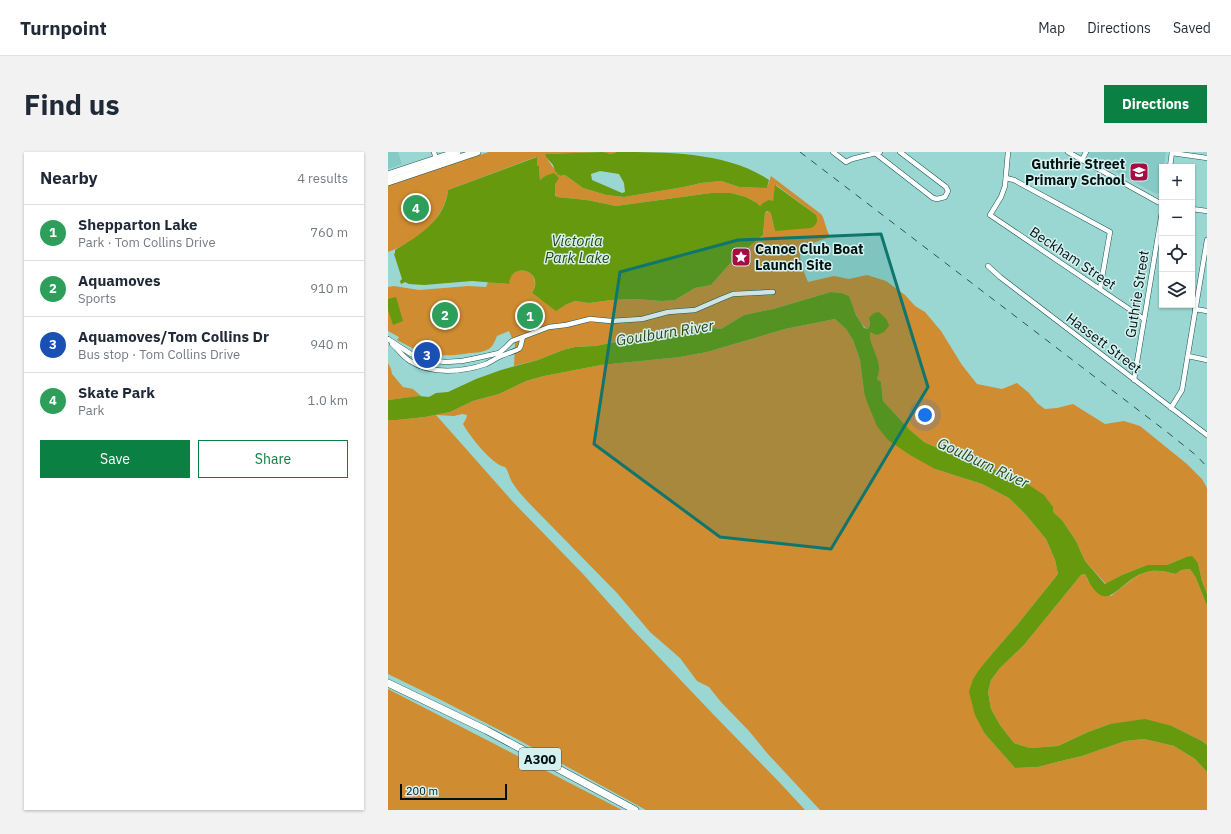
<!DOCTYPE html>
<meta charset="utf-8">
<style>
body{margin:0;font-family:"IBM Plex Sans",sans-serif;background:#f2f2f3;color:#1f2937}
.controls{position:absolute;right:12px;top:12px;display:grid;overflow:hidden;border-radius:0px;box-shadow:0 1px 3px #0004}
.controls button{width:36px;height:36px;display:grid;place-items:center;padding:0;border:0;border-bottom:1px solid #e0e1e3;background:#fff;color:#1f2937;font:20px sans-serif}
.scale{position:absolute;left:12px;bottom:10px;width:107px;box-sizing:border-box;padding-left:4px;border:2px solid #001311;border-top:0;font-size:11px;line-height:14px;white-space:nowrap;color:#001311;-webkit-text-stroke:3px #d4f1ef;paint-order:stroke}
.you{position:absolute;left:537px;top:263px;width:14px;height:14px;margin:-10px;border:3px solid #fff;border-radius:50%;background:#1a73e8;box-shadow:0 0 0 6px #1a73e833}
.badge{display:grid;place-items:center;width:26px;height:26px;border-radius:50%;background:#0b8043;color:#fff;font-size:13px;font-weight:700}
.pin{position:absolute;translate:-50% -50%;border:2px solid #fff;box-shadow:0 1px 4px #0006}
.list{margin:0;padding:0;list-style:none}
h2{display:flex;justify-content:space-between;align-items:center;height:52px;margin:0;padding:0 16px;font-size:17px}
h2 small{font-size:13px;font-weight:400;color:#747a83}
.list li{display:grid;grid-template-columns:26px 1fr auto;gap:12px;align-items:center;box-sizing:border-box;height:56px;padding:0 16px;border-top:1px solid #e0e1e3}
.list b{display:block;font-size:15px;white-space:nowrap}
.list p{margin:0;font-size:13px;white-space:nowrap;color:#747a83}
.list em{font-size:13px;font-style:normal;color:#747a83}
.actions{display:flex;gap:8px;padding:12px 16px}
.actions a{flex:1;padding:9px 0;border:1px solid #0b8043;border-radius:0px;text-align:center;font-size:14px;color:#0b8043}
.actions .main{background:#0b8043;color:#fff}
.icon{flex:none;width:22px;height:22px;fill:none;stroke:currentColor;stroke-width:2;stroke-linecap:round;stroke-linejoin:round}
.map{position:relative;flex:none;width:819px;height:658px;overflow:hidden;border-radius:0px}
header{display:flex;align-items:center;gap:24px;box-sizing:border-box;height:56px;padding:0 20px;background:#fff;border-bottom:1px solid #e0e1e3}
header strong{font-size:19px}
nav{display:flex;gap:22px;margin-inline-start:auto;font-size:14px}
.intro{display:flex;align-items:center;justify-content:space-between;box-sizing:border-box;height:96px;padding:0 24px}
h1{margin:0;font-size:28px}
.button{padding:10px 18px;border-radius:0px;background:#0b8043;color:#fff;font-size:14px;font-weight:700}
main{display:flex;gap:24px;padding:0 24px}
aside{flex:1;background:#fff;border-radius:0px;box-shadow:0 1px 3px #0004}
.map>svg:first-child{display:block}
</style>
<header>
<strong>Turnpoint</strong>
<nav><a>Map</a><a>Directions</a><a>Saved</a></nav>
</header>
<div class="intro"><h1>Find us</h1><a class="button">Directions</a></div>
<main>
<aside>
<h2>Nearby<small>4 results</small></h2>
<ul class="list">
<li><span class="badge" style="background:#2e9e5b">1</span><div><b>Shepparton Lake</b><p>Park · Tom Collins Drive</p></div><em>760 m</em></li>
<li><span class="badge" style="background:#2e9e5b">2</span><div><b>Aquamoves</b><p>Sports</p></div><em>910 m</em></li>
<li><span class="badge" style="background:#1a4fb4">3</span><div><b>Aquamoves/Tom Collins Dr</b><p>Bus stop · Tom Collins Drive</p></div><em>940 m</em></li>
<li><span class="badge" style="background:#2e9e5b">4</span><div><b>Skate Park</b><p>Park</p></div><em>1.0 km</em></li>
</ul>
<div class="actions"><a class="main">Save</a><a>Share</a></div>
</aside>
<div class="map">
<svg width="819" height="658" viewBox="0 0 819 658">
<rect width="100%" height="100%" fill="#9bd7d2"/>
<g fill="#85cac5">
<path d="M0 0H10L14 12 0 17Z"/>
<path d="M701 0H778L776 15H774V24L771 41 768 42 702 6 700 4Z"/>
</g>
<g fill="#cf8c31">
<path d="M101 0H235H229L223 2 215 0 157 2C158 6 168 20 172 24L177 23 195 36 218 43 236 45 296 35 313 31 333 29 351 35 379 36 383 24 433 62 435 65 439 78 442 85 413 95C410 109 415 117 420 130L446 124 461 127 479 123 498 129 517 143 527 154 537 160 553 179 574 213 589 232 614 237 629 231 641 241 649 251 657 257 669 256 685 252 717 272 736 269 752 274 799 312 814 327 819 336V442L814 429 810 411 798 405 779 413H759L734 423 718 432 697 409 688 389 674 368 665 360 641 333 597 313 571 303H565L536 290 521 277 495 249 493 230 489 227C494 206 481 198 482 179L490 183 481 166 482 173 480 177C471 174 464 153 461 144L454 141 443 140 385 157 356 163 333 177 324 176 294 183 284 182 275 185 269 184 256 185 250 188 234 189 207 194 187 195 175 198 150 208 126 214 127 193 121 179 109 184C107 189 105 194 101 197 95 200 88 201 82 201 61 204 47 206 29 195L28 198 9 188 11 185 0 179V135L6 134 31 138 80 134 98 135 100 130 120 132C124 108 157 119 144 141L152 147 177 153 187 149 201 151 224 148 248 147 274 149 287 148 307 136 323 133 346 107 375 83 377 61 381 59 383 62 387 79 427 62 388 33 385 49 372 54 369 51 358 45 343 41H323L228 54 199 48 169 45C166 41 166 37 167 32L157 24 152 28 151 14H149L148 5 60 38C56 69 28 90 0 100V33Z"/>
<path d="M447 167 458 177 465 188 472 208 476 240 547 317 594 332 621 346 638 363 658 387 667 408 670 422 629 473 603 503 585 527 597 582 627 616 650 615 669 610 694 604 737 589 756 587 786 594 807 607 819 620V658H432L379 601 361 579 333 550 321 535 309 529 292 506 262 480 229 441 139 349C134 343 128 337 124 330 121 325 121 320 117 315 104 313 81 283 75 272L78 267 79 263 74 262 66 264 48 263 125 350 195 422 244 477 323 560 393 632 417 658H258L127 586 53 548 0 522V268H9L37 265 62 260 85 249 111 242 138 229 156 224 213 213 292 205 319 200 397 177Z"/>
<path d="M0 211 3 217 4 222 15 235 25 237 33 244 0 248Z"/>
<path d="M802 417 808 426 819 454V593L814 589 784 574 722 572 700 580 670 594 642 596 626 591 612 573 603 557 600 540 603 528 612 516 636 493 693 423 697 422 700 429 723 444C734 436 746 423 759 420 768 417 779 420 788 422L793 418Z"/>
<path d="M0 537 234 658H0Z"/>
</g>
<g fill="#66990e" fill-rule="evenodd">
<path d="M215 0 223 2 229 0C279 0 340 0 381 28L379 36 351 35 333 29 313 31 296 35 236 45 218 43 195 36 177 23 172 24 167 19 165 13 158 5 157 2ZM212 19 231 22 236 31 237 40 234 41 204 28 203 22Z"/>
<path d="M149 5V14H151L152 28 157 24 166 21 171 26 167 32V43L169 45 199 48 228 54 323 41H343L358 45 369 51 372 54 375 51 381 48 385 49 387 33 427 62C431 68 429 73 423 76L387 79 383 62 382 60 379 59 377 61 375 83 346 107 323 133 307 136 287 148 274 149 248 147 224 148 201 151 187 149 177 153 168 159 144 141C158 119 123 108 121 132L84 129 36 133 21 132 17 130 13 132 12 129 14 127 6 102 7 101V98C31 84 57 68 60 38Z"/>
<path d="M443 140 454 141 461 144 468 163 476 176 480 177 482 173 481 166 486 161 491 160 499 168 501 174 496 180 489 183 482 180C481 193 491 204 491 217 491 220 490 224 489 227L493 230 495 249 521 277 536 290 565 303H571L597 313 641 333 656 343 665 355V360L674 368 688 389 697 409 717 432 734 423 759 413H779L798 405 804 404 810 411 814 429 819 442V454L808 426 802 417 793 418 788 422C779 420 768 417 759 420 731 426 719 470 697 422L693 423 636 493 612 516 603 528 600 540 603 557 612 573 626 591 642 596 670 594 700 580 722 572 757 567 784 574 814 589 819 593V620L807 607 786 594 756 587 737 589 694 604 669 610 650 615 627 616 597 582 587 563 581 540 585 527 591 518 603 503 629 473 670 422 667 408 658 387 638 363 621 346 594 332 547 317 522 303 500 288 489 274 479 250 476 240 472 208 465 188 458 177 447 167 397 177 319 200 292 205 213 213 156 224 138 229 111 242 85 249 62 260 37 265 9 268H0V248L31 244 41 245 48 241 60 240 88 227 113 218 150 208 175 198 187 195 207 194 234 189 250 188 256 185 269 184 275 185 284 182 294 183 324 176 333 177 356 163 385 157Z"/>
<path d="M8 145 15 169 5 173 0 158V147Z"/>
</g>
<g fill="none" stroke-linecap="round" stroke-linejoin="round">
<path stroke="#66990e" stroke-width="1" d="M169 23 170 22"/>
<defs>
<g id="minor">
<path d="M46 0 48 7"/>
<path d="M445 0 458 10 464 7 492 0"/>
<path d="M620 0 617 34 613 45 602 63 756 167"/>
<path d="M680 0 770 50 774 51"/>
<path d="M487 1 545 46 549 47 557 45 560 39 558 35 512 0"/>
<path d="M784 1 819 6"/>
<path d="M694 8 698 0"/>
<path d="M782 15 784 0"/>
<path d="M618 26 626 28 722 80 712 137"/>
<path d="M804 57 819 59"/>
<path d="M600 114 612 125 819 283"/>
<path d="M807 157 819 159"/>
<path d="M0 187 23 202 41 208 57 210 74 209 89 206 111 201 117 196 124 189 161 175 178 173 202 167 223 169 254 167 280 160 307 158 335 146 345 142 385 140"/>
<path d="M4 192C10 197 15 205 22 209 43 223 75 220 98 212 102 210 107 207 111 205 115 203 130 198 131 197 134 194 133 189 135 185"/>
<path d="M800 204 819 208"/>
<path d="M746 228 774 60"/>
<path d="M783 256 794 238 819 88"/>
</g>
<g id="highway">
<path d="M0 23 69 0"/>
<path d="M0 30 89 0"/>
<path d="M0 531 98 578 247 658"/>
</g>
</defs>
<use href="#minor" stroke="#185552" stroke-width="5.5"/>
<use href="#highway" stroke="#185552" stroke-width="8"/>
<use href="#minor" stroke="#fff" stroke-width="4.5"/>
<use href="#highway" stroke="#fff" stroke-width="7"/>
<path stroke="#335350" stroke-width="1" stroke-dasharray="7 7" stroke-linecap="butt" d="M412 0 779 280 809 304 819 315"/>
</g>
<path fill="#0f766e" fill-opacity="0.2" stroke="#0f766e" stroke-width="3" stroke-linejoin="round" d="M493 82 540 235 443 397 332 385 206 292 232 120 350 88Z"/>
<defs>
<symbol id="school-square" viewBox="-11 -11 22 22"><rect x="-9" y="-9" width="18" height="18" rx="4" fill="#a60e43" stroke="#d4f1ef"/><path d="M0-5L7-2L0 1L-7-2ZM-4 1L0 2.5L4 1V4Q0 6-4 4Z" fill="#fff"/></symbol>
<symbol id="sight-square" viewBox="-11 -11 22 22"><rect x="-9" y="-9" width="18" height="18" rx="4" fill="#a60e43" stroke="#d4f1ef"/><path d="M0-6L1.8-2.2L6-1.7L2.9 1.2L3.7 5.4L0 3.3L-3.7 5.4L-2.9 1.2L-6-1.7L-1.8-2.2Z" fill="#fff"/></symbol>
</defs>
<g fill-rule="evenodd">
<use href="#school-square" x="740" y="9" width="22" height="22"/>
<use href="#sight-square" x="342" y="94" width="22" height="22"/>
</g>
<g text-anchor="middle" stroke-width="3" stroke-linejoin="round" paint-order="stroke">
<rect fill="#d4f1ef" stroke="#405654" stroke-width="1" x="131" y="596" width="42" height="22" rx="3"/>
<g font-size="13" font-weight="bold" fill="#001311">
<text x="152" y="612">A300</text>
</g>
<g font-size="14" font-weight="bold" fill="#001311" stroke="#d4f1ef" text-anchor="end">
<text x="737" y="17">Guthrie Street<tspan x="737" dy="16">Primary School</tspan></text>
<text x="367" y="102" text-anchor="start">Canoe Club Boat<tspan x="367" dy="16">Launch Site</tspan></text>
</g>
<g font-size="14" fill="#001311" stroke="#d4f1ef">
<text transform="translate(685 106) rotate(34)" y="5">Beckham Street</text>
<text transform="translate(749 142) rotate(-81)" y="5">Guthrie Street</text>
<text transform="translate(716 191) rotate(37)" y="5">Hassett Street</text>
</g>
<g font-size="15" font-style="italic" fill="#304515" stroke="#d4f1ef">
<text x="189" y="94">Victoria<tspan x="189" dy="17">Park Lake</tspan></text>
<text transform="translate(277 181) rotate(-9)" y="5">Goulburn River</text>
<text transform="translate(595 311) rotate(25)" y="5">Goulburn River</text>
</g>
</g>
</svg>
<div class="controls">
<button>+</button>
<button>−</button>
<button><svg class="icon" aria-label="locate" viewBox="0 0 24 24"><circle cx="12" cy="12" r="6"/><path d="M12 2v4M12 18v4M2 12h4M18 12h4"/></svg></button>
<button><svg class="icon" aria-label="layers" viewBox="0 0 24 24"><path d="M12 4l9 5-9 5-9-5zM3 14l9 5 9-5"/></svg></button>
</div>
<div class="scale">200 m</div>
<div class="you"></div>
<div class="pin badge" style="left:142px;top:164px;background:#2e9e5b">1</div>
<div class="pin badge" style="left:57px;top:163px;background:#2e9e5b">2</div>
<div class="pin badge" style="left:39px;top:203px;background:#1a4fb4">3</div>
<div class="pin badge" style="left:28px;top:56px;background:#2e9e5b">4</div>
</div>
</main>
